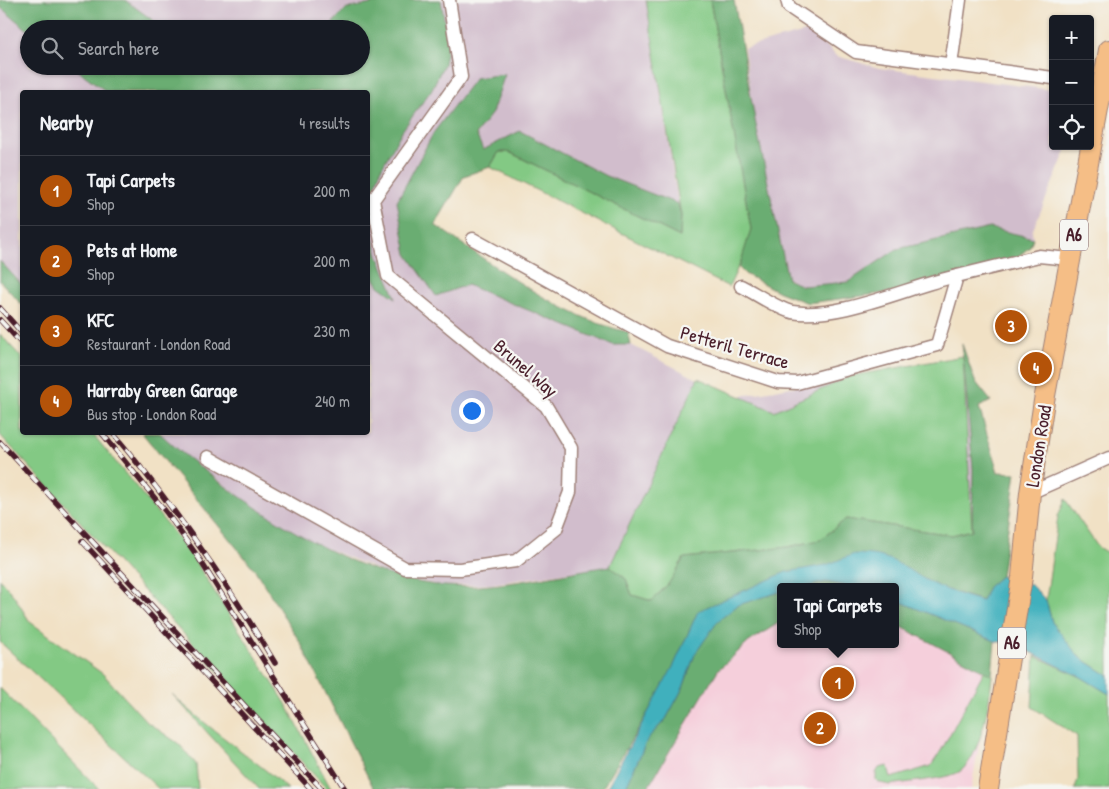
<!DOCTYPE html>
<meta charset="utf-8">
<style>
body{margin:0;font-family:"Patrick Hand",sans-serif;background:#242831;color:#f1f3f6}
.controls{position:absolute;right:15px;top:15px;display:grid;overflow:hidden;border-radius:5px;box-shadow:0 1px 4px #0004}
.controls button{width:45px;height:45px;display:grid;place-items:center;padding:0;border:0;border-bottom:1px solid #363941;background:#171b24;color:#f1f3f6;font:25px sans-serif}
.you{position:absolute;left:471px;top:410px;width:18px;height:18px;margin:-12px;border:4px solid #fff;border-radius:50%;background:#1a73e8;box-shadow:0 0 0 8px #1a73e833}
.badge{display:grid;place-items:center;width:32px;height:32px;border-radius:50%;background:#b45309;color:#fff;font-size:16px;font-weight:700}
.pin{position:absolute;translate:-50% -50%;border:2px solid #fff;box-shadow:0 1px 5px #0006}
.popup{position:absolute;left:777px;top:583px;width:122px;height:65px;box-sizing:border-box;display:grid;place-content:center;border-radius:5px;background:#171b24;filter:drop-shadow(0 1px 4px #0005);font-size:16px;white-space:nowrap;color:#9ea1a6}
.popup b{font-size:19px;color:#f1f3f6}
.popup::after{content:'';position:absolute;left:50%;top:100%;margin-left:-10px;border:10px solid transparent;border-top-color:#171b24}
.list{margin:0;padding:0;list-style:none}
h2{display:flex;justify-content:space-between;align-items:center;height:65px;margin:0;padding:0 20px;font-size:21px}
h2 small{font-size:16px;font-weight:400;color:#9ea1a6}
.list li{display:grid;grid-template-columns:32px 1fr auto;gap:15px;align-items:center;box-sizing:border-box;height:70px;padding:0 20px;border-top:1px solid #363941}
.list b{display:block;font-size:19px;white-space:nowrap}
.list p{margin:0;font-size:16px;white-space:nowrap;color:#9ea1a6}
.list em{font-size:16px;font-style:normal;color:#9ea1a6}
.icon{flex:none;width:28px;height:28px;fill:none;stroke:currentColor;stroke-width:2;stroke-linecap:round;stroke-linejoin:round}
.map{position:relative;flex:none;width:1109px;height:789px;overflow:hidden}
.search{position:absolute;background:#171b24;box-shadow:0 1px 4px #0004;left:20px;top:20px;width:350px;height:55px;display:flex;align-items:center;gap:12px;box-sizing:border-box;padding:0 18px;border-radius:28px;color:#9ea1a6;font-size:19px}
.panel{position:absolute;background:#171b24;box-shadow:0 1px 4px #0004;left:20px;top:90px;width:350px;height:345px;border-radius:5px}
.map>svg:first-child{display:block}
</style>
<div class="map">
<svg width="1109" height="789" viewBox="0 0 1109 789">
<rect width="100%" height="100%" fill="#f6f6f2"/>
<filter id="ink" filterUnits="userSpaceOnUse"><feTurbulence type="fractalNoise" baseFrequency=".02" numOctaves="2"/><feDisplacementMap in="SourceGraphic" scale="10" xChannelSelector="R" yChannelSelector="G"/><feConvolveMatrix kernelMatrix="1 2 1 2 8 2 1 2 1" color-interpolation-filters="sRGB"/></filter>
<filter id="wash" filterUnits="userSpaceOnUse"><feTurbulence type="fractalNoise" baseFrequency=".0096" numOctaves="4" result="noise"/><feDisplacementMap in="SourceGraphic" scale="20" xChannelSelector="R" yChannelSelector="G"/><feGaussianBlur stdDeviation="1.12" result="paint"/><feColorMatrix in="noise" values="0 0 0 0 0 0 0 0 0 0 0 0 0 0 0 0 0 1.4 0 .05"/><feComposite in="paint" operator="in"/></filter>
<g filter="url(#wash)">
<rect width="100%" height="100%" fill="#f1e1c5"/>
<path fill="#f5cfdb" d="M780 622V644H896V624L992 675 971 789H647L718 670 749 642Z"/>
<g fill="#d1bdcc" fill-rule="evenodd">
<path d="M0 0H646L678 204 606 176 520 131 483 150 476 134 492 113 397 201 407 254 436 296 467 285 613 345H631L701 381 741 396 963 356 973 469 972 530 949 535 846 519 820 540 788 547 685 558 670 582 632 595 626 579 610 566 491 584 446 586 395 577 314 543 261 512 176 449 160 433 368 432V92H22V285L0 261ZM29 29H361V66H29Z"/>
<path d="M809 31 818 36 836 56 879 68 1053 90V146H1068L1032 232 1033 238 990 228 897 249 848 282 802 286 788 279 755 120 744 48Z"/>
</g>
<g fill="#83c984" stroke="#667458">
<path d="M646 0H710L751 229 745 252 729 287 490 167 499 152H509L680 237 681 215Z"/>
<path d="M0 334 22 358V432L92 433 188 550 285 702 331 789H327L0 435Z"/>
<path d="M963 356 972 530 952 535 846 519 820 540 788 547 685 558 670 582 652 601 632 595 626 579 610 566 698 378 774 411 851 376Z"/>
<path d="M1065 499 1098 547 1109 554V676L1078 656 1052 622 1046 600 1058 516Z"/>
<path d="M0 579 14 596 30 622 103 674 147 722 179 744 196 764 198 789H159L0 642Z"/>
<path d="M1035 656 1081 677 1109 694V789H1075L1078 779 1077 736 1032 707Z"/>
<path d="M984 671 992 675C990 699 981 759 959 772 947 779 906 782 890 785L880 783 876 780V773L879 768 888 766 891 778 931 766 942 749Z"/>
<path d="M0 688 99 789H0Z"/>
<path d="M172 694C208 729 251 756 288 789H259Z"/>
</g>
<g fill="#6aad72" stroke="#5a664e">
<path d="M0 0H125L165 29H29V31L0 7Z"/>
<path d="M391 0H441L448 43 444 64 432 89 402 131 381 169 369 206 371 233 378 255 396 298 379 286 368 268V92H107L72 66H361V29H327L346 9Z"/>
<path d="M710 0H734L755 120 788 280 803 286 848 282 897 249 990 228 1033 238 1030 247 1006 266 986 276 956 284 808 303 779 292 745 274 739 268 751 229Z"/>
<path d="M505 74 492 113 476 134 483 150 520 131 606 176 678 204 681 215 680 237 509 152H499L490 167 464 176 435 225C494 265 558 316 628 332L631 345H613L467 285 436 296 407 254 397 201 434 132 475 78Z"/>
<path d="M0 261 22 285V305L0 281Z"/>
<path d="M962 344 975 381 991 401 979 407 998 472 1016 473 1001 576 988 587 983 601 859 563 761 587 745 602 780 592V622L749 642 718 670 647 789H625L648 738 666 719 683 688 695 654 708 634 680 659 602 789H374L301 644 255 570 142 433H160C179 452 200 467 221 483 284 529 366 579 445 586 496 590 559 573 610 566L626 579 632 595 652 601 669 583 684 558 788 547 820 540 846 519 952 535 972 530 973 469Z"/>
<path d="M826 582 852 587H805Z"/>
<path d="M896 600 995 641 992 675 896 624Z"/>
</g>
<path fill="#41b0bd" stroke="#466874" d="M854 554C892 554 897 564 928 581 945 590 964 596 982 601L988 587 1001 576 1031 585 1046 600 1052 622 1078 656 1109 676V694L1081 677 1016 645 995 641 896 600V587H852L826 582 805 587H780V592L738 605 718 621 695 654 683 688 666 719 648 738 625 789H606L674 665 698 611 786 572 826 565Z"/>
</g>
<g filter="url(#ink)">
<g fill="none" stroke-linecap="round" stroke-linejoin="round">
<defs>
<g id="street">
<path d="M787 0 789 7 856 52 1053 78"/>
<path d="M951 65 960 0"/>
<path d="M473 239 667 346 778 382 797 383 937 345 957 276 1039 256 1069 259"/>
<path d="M741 286C755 293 778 309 792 312 840 320 909 286 957 276"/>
<path d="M208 457 405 568 460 569 516 561 556 529 570 492 571 448 546 406 388 276 373 200 461 77 449 0"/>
<path d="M1030 493 1109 458"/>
</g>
<path id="primary" d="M988 789 1022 577 1030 493 1044 401 1109 50"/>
</defs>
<use href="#street" stroke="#9e8078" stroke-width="15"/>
<use href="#primary" stroke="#9e8078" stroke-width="22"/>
<use href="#street" stroke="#fff" stroke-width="12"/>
<use href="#primary" stroke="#f5be86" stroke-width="20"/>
<defs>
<g id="rail">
<path d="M0 308 22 333"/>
<path d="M0 320 22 344"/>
<path d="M101 432 166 512 198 557 345 789"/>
<path d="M112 432C173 505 226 581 275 663"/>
<path d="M0 442 322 789"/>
<path d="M82 541 311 789"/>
</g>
</defs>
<use href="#rail" stroke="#4a1f2b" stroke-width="5.5"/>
<use href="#rail" stroke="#f6f6f2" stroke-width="4" stroke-dasharray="11" stroke-linecap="butt"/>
</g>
</g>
<g text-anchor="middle" stroke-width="4.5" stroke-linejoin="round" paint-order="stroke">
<g fill="#f6f6f2" stroke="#7e6067" stroke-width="1">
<rect x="1060" y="219.5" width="28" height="31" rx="4"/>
<rect x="998" y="627.5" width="28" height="31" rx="4"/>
</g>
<g font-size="18" font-weight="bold" fill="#4a1f2b">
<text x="1074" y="241">A6</text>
<text x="1012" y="649">A6</text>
</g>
<g font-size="19" fill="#4a1f2b" stroke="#f6f6f2">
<text transform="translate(735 347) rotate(16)" y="7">Petteril Terrace</text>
<text transform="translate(526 368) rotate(41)" y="7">Brunel Way</text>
<text transform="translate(1038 446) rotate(-81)" y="7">London Road</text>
</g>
</g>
</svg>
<div class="controls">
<button>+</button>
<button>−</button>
<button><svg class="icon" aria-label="locate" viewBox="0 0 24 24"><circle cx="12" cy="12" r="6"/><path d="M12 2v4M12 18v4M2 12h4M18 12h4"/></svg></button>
</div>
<div class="you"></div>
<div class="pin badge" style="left:838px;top:683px">1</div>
<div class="popup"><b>Tapi Carpets</b>Shop</div>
<div class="pin badge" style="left:820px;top:728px">2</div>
<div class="pin badge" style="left:1011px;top:326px">3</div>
<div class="pin badge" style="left:1036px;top:368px">4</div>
<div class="search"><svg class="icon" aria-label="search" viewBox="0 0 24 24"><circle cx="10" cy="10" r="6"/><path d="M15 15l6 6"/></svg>Search here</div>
<section class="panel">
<h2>Nearby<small>4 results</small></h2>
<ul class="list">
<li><span class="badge">1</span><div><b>Tapi Carpets</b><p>Shop</p></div><em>200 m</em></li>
<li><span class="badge">2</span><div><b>Pets at Home</b><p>Shop</p></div><em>200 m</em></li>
<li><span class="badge">3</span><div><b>KFC</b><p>Restaurant · London Road</p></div><em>230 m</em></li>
<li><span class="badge">4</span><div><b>Harraby Green Garage</b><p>Bus stop · London Road</p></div><em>240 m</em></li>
</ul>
</section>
</div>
